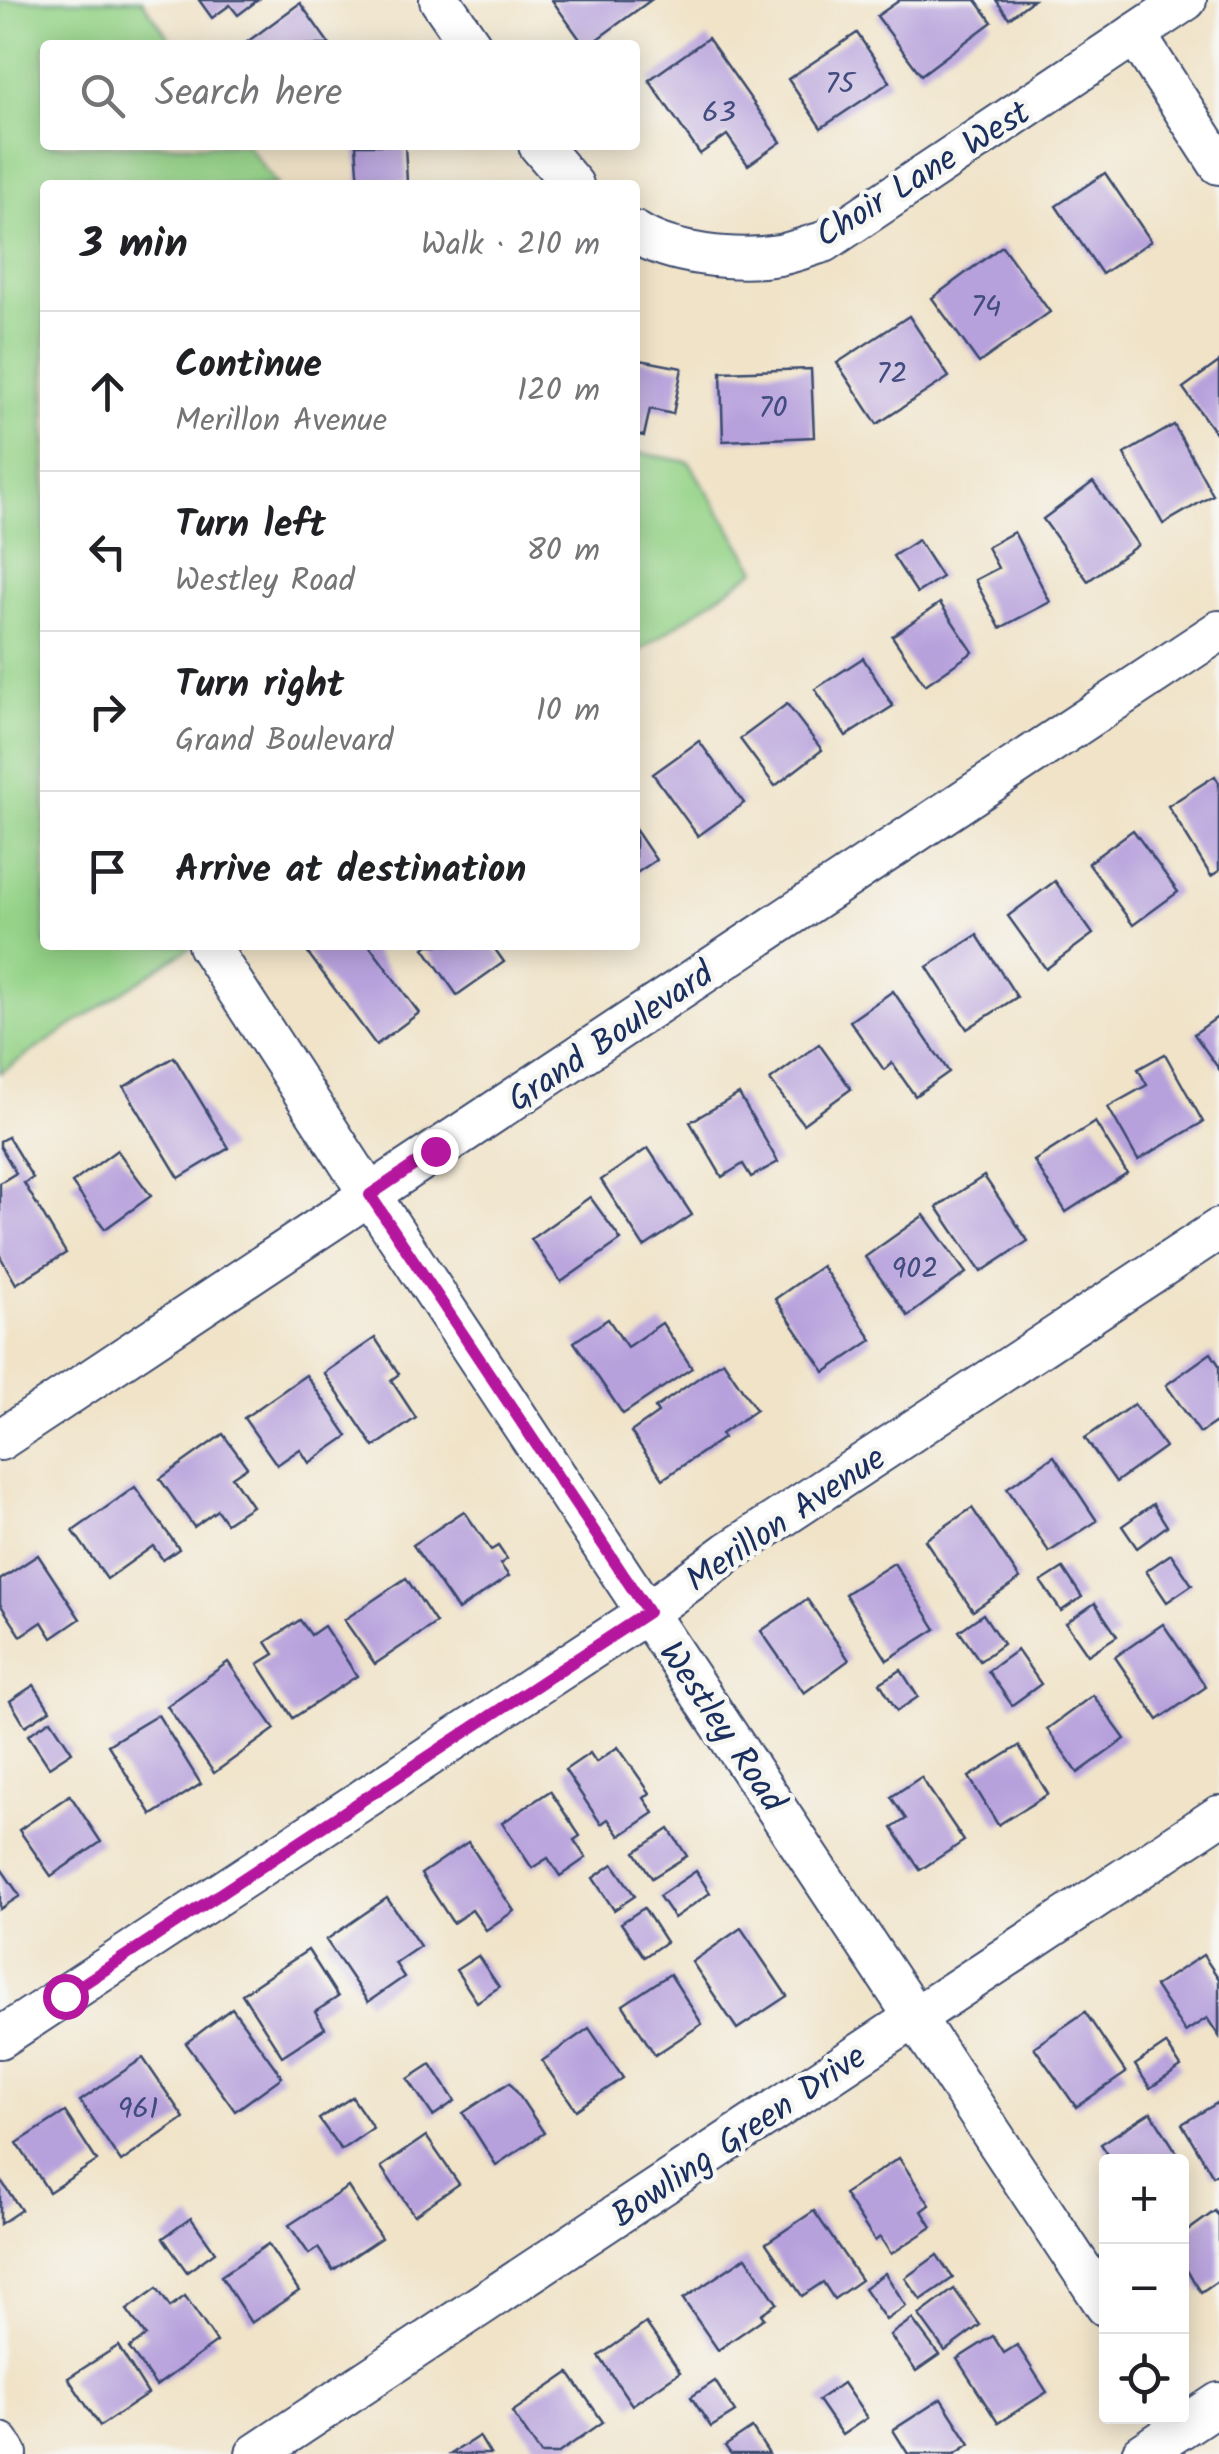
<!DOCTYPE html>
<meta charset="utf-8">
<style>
body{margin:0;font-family:Kalam,sans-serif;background:#f2f2f2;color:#202124}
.controls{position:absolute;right:30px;bottom:30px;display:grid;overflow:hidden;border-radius:10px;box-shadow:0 5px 25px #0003}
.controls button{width:90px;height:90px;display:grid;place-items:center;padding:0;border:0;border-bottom:2px solid #e0e0e0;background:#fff;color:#202124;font:50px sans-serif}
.stop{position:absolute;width:30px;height:30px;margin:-22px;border:8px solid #b5179e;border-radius:50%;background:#fff}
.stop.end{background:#b5179e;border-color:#fff;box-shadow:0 2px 10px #0008}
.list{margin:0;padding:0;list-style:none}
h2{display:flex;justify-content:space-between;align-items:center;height:130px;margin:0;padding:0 40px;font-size:42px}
h2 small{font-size:32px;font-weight:400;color:#757577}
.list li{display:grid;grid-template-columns:65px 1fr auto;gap:30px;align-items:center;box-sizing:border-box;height:160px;padding:0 40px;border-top:2px solid #e0e0e0}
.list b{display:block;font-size:38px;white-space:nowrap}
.list p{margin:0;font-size:32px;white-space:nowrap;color:#757577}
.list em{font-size:32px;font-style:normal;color:#757577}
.icon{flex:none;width:55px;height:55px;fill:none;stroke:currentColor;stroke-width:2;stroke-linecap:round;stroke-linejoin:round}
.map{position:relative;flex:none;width:1219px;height:2454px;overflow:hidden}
.search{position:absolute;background:#fff;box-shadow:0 5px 25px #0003;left:40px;top:40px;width:600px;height:110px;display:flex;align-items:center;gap:25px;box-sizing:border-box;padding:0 35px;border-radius:10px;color:#757577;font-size:38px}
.panel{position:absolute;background:#fff;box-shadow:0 5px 25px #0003;left:40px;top:180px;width:600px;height:770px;border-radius:10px}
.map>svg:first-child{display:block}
</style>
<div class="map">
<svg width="1219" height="2454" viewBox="0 0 1219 2454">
<rect width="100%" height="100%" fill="#f6f6f2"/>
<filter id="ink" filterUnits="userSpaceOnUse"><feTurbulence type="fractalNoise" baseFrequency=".01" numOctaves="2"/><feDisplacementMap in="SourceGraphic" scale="20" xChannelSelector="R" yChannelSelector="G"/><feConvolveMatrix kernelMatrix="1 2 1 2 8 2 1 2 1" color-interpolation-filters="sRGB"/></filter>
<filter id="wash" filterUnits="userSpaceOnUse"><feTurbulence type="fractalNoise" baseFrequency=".0048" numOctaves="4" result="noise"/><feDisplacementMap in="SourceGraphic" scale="40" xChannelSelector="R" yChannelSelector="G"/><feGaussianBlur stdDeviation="2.25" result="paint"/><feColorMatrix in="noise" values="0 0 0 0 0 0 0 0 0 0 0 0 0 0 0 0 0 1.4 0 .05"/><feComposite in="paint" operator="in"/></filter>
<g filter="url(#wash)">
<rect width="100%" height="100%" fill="#f0e3c8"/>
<g fill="#95d388" stroke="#588173" stroke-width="2.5">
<path d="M0 0H142L174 45H45V145H247L277 185H45V945H194L0 1073Z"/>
<path d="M635 452 689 462 756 570 635 654Z"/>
</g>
<g id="blocks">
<g fill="#b7a1dc">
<path d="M199 0H258L238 15 230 5 212 18Z"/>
<path d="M552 0H651L589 45H584Z"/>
<path d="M900 0H976L992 22 921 75 877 16Z"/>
<path d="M996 0H1033L1009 18Z"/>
<path d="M300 3 330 45H243Z"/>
<path d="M857 33 890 82 821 128 788 79Z"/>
<path d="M708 38 781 142 748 165 727 135 700 154 649 80Z"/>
<path d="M356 145H405L407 182 359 185Z"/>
<path d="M1105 173 1151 241 1102 274 1056 206Z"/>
<path d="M1002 246 1050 312 979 363 932 298Z"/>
<path d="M909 316 949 377 877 424 837 363Z"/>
<path d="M635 359 682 368 673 414 650 409 644 436 635 434Z"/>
<path d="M1219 362V438L1183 388Z"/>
<path d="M811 369 814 437 723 441 721 372Z"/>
<path d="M1174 425 1213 495 1163 524 1124 454Z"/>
<path d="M1093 482 1138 545 1088 581 1043 519Z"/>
<path d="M1014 532 1050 602 1000 628 975 580 998 568 987 547Z"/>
<path d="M918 540 942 577 917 593 893 556Z"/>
<path d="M940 603 973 652 925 685 892 636Z"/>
<path d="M863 658 893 706 846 736 815 689Z"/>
<path d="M787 704 822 750 775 786 740 739Z"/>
<path d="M699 741 744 803 698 836 653 774Z"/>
<path d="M1215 776 1219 783V871L1211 876 1168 806Z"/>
<path d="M635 829 656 860 635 874Z"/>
<path d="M1133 830 1178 892 1133 925 1088 863Z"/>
<path d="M1055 881 1093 934 1046 969 1008 916Z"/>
<path d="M977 935 1017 997 967 1029 927 967Z"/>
<path d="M302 945H369L419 1013 376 1045Z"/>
<path d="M428 945H492L504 962 457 995 424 948Z"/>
<path d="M893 991 949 1072 915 1096 892 1063 884 1070 850 1021Z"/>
<path d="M1219 1016V1069L1194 1034Z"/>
<path d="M819 1044 851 1089 803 1124 770 1080Z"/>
<path d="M1165 1054 1203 1122 1138 1160 1108 1107 1147 1085 1138 1069Z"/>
<path d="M174 1057 229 1148 179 1178 124 1087Z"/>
<path d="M739 1094 778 1162 751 1177 743 1164 722 1177 690 1122Z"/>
<path d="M1095 1122 1127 1173 1066 1212 1034 1161Z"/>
<path d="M8 1137 33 1178 24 1183 66 1253 16 1284 0 1256V1183L16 1173 0 1146V1141Z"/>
<path d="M648 1148 692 1215 644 1247 601 1180Z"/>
<path d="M117 1150 151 1196 105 1229 72 1183Z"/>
<path d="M984 1176 1028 1241 981 1272 937 1207Z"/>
<path d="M590 1197 621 1240 561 1282 531 1239Z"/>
<path d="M924 1215 966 1273 908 1316 865 1257Z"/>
<path d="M822 1266 872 1340 825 1372 775 1299Z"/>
<path d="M608 1319 627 1347 662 1323 692 1368 623 1414 574 1342Z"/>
<path d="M375 1338 399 1374 391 1380 416 1418 374 1447 324 1373Z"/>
<path d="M1211 1353 1219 1365V1420L1200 1433 1166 1385Z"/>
<path d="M723 1361 756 1410 721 1434 723 1438 663 1479 631 1432 658 1413 655 1408Z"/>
<path d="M306 1375 348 1436 309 1463 300 1449 277 1465 244 1418Z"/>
<path d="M1134 1404 1165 1447 1116 1482 1085 1438Z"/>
<path d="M223 1434 247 1467 232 1477 252 1506 226 1523 217 1510 194 1527 160 1479Z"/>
<path d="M1054 1456 1097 1521 1049 1552 1007 1488Z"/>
<path d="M135 1487 179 1549 163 1560 153 1546 107 1579 73 1531Z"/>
<path d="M1153 1504 1167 1526 1137 1548 1122 1526Z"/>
<path d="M972 1508 1020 1579 973 1611 925 1540Z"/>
<path d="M464 1511 491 1550 498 1546 507 1559 500 1564 509 1576 458 1610 413 1545Z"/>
<path d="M1171 1554 1192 1585 1167 1602 1146 1571Z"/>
<path d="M38 1555 80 1619 52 1638 42 1622 21 1636 0 1604V1580Z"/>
<path d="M894 1563 936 1629 887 1660 845 1594Z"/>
<path d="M1063 1568 1082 1597 1061 1611 1041 1582Z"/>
<path d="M406 1578 436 1623 375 1664 344 1620Z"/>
<path d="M807 1599 849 1660 804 1693 761 1631Z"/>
<path d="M1095 1603 1117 1636 1088 1655 1066 1623Z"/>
<path d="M983 1614 1003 1644 980 1661 959 1631Z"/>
<path d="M300 1620 311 1635 324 1626 357 1676 293 1718 258 1664 274 1654 266 1642Z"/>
<path d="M1163 1624 1206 1687 1158 1720 1115 1657Z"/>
<path d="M1017 1650 1041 1684 1012 1705 988 1671Z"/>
<path d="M228 1662 275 1729 214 1773 167 1706Z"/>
<path d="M901 1670 918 1697 897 1711 880 1683Z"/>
<path d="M34 1685 50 1710 25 1726 10 1701Z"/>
<path d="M1093 1695 1125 1739 1078 1773 1047 1729Z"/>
<path d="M158 1715 201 1784 152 1815 108 1745Z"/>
<path d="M51 1720 72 1752 49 1767 28 1735Z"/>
<path d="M1019 1746 1048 1794 998 1825 969 1777Z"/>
<path d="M618 1747 650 1793 644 1798 654 1813 620 1836 608 1819 601 1824 565 1770 590 1753 596 1762Z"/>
<path d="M921 1777 964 1841 920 1870 892 1828 906 1819 891 1797Z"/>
<path d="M550 1791 580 1836 574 1840 586 1858 560 1876 548 1858 532 1868 502 1823Z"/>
<path d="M70 1795 101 1842 51 1876 19 1830Z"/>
<path d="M669 1829 687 1856 652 1878 635 1852Z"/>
<path d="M468 1842 514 1911 486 1930 472 1910 453 1923 421 1874Z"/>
<path d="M613 1864 635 1896 614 1910 593 1878Z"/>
<path d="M0 1867 20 1896 0 1909Z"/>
<path d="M696 1871 710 1893 674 1918 659 1896Z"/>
<path d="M387 1898 420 1946 395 1963 404 1977 368 2002 326 1940Z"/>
<path d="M644 1908 666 1942 644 1957 621 1923Z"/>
<path d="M741 1928 787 1996 737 2029 692 1962Z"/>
<path d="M308 1950 338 1997 315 2012 325 2028 282 2056 242 1994Z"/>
<path d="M1203 1955 1219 1979V2036L1207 2018 1185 2032 1155 1986Z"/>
<path d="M478 1956 499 1987 477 2002 456 1970Z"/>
<path d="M670 1974 702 2024 655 2055 623 2005Z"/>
<path d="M232 2008 282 2077 235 2111 186 2043Z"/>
<path d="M1085 2012 1126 2073 1076 2107 1034 2047Z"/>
<path d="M589 2028 623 2078 576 2110 542 2061Z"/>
<path d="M1166 2044 1181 2067 1150 2088 1135 2065Z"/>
<path d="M143 2058 184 2118 121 2162 80 2101Z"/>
<path d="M431 2064 455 2101 433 2116 408 2079Z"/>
<path d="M510 2082 544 2133 496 2165 463 2113Z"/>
<path d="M352 2097 373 2128 341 2150 319 2119Z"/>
<path d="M1219 2102V2172L1213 2176 1182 2124Z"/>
<path d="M65 2112 97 2161 49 2192 17 2143Z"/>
<path d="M1151 2112 1181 2159 1178 2162H1113L1101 2144Z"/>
<path d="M426 2136 459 2184 414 2215 381 2167Z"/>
<path d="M899 2158 930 2205 922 2211 932 2227 891 2254 880 2237 875 2241 844 2194Z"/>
<path d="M0 2179 21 2210 0 2224Z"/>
<path d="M348 2187 381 2238 333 2270 318 2248 309 2254 289 2225Z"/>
<path d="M814 2211 861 2280 834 2299 823 2282 802 2296 766 2243Z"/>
<path d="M1215 2211 1219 2217V2280L1201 2292 1182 2263V2235Z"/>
<path d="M191 2218 215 2252 187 2272 163 2238Z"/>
<path d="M268 2244 299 2291 251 2323 221 2276Z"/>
<path d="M937 2255 953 2278 921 2300 905 2278Z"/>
<path d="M746 2257 777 2303 761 2314 764 2318 718 2350 683 2299Z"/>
<path d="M885 2273 906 2306 886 2320 864 2288Z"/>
<path d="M157 2288 170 2307 185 2296 217 2342 156 2386 129 2348 146 2336 127 2310Z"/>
<path d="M954 2289 980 2325 945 2351 919 2315Z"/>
<path d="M912 2319 939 2355 916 2371 890 2335Z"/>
<path d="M646 2323 680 2372 632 2405 599 2356Z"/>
<path d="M993 2336 1004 2353 1017 2345 1047 2392 998 2423 957 2359Z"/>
<path d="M118 2346 148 2394 100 2426 68 2378Z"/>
<path d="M569 2373 603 2422 557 2454H541L512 2412Z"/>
<path d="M715 2381 735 2412 711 2427 691 2397Z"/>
<path d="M843 2383 867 2418 842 2435 818 2400Z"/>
<path d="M941 2399 970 2444 955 2454H908L893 2430Z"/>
<path d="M752 2428 769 2454H731L725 2446Z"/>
<path d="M479 2436 490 2454H451Z"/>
</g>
</g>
</g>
<g filter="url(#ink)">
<use href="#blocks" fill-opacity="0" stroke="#3b4a6e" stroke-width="2.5"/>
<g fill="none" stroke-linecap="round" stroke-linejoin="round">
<defs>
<g id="minor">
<path d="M440 0 471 45"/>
<path d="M1135 34 1219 164"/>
<path d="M539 145 573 185"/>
<path d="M635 232C670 255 737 262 779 255 794 252 809 246 824 242L1186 0"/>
<path d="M208 945 370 1195 1106 2306"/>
<path d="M0 1440 1219 631"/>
<path d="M0 2038 648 1612 729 1552 1219 1229"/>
<path d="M0 2443 7 2454"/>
<path d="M256 2454 1219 1816"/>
<path d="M1142 2454 1219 2403"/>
</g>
</defs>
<use href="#minor" stroke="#3b4a6e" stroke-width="44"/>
<use href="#minor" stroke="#fff" stroke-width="40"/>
</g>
</g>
<g fill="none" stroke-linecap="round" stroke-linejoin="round" filter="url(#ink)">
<path stroke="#b5179e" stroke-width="12" d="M65 1996 648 1612 370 1195 435 1151"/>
</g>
<g text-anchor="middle" stroke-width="9" stroke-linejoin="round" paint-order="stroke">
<g font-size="30" fill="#424c7e">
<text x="840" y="93">75</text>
<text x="719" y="122">63</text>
<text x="986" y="316">74</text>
<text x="892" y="383">72</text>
<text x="773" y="417">70</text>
<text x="915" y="1278">902</text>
<text x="138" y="2118">961</text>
</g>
<g font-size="35" fill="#1b2f5e" stroke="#f6f6f2">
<text transform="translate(922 173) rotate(-32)" y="12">Choir Lane West</text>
<text transform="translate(610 1036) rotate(-34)" y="12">Grand Boulevard</text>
<text transform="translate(785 1518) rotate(-34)" y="12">Merillon Avenue</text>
<text transform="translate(723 1726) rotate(56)" y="12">Westley Road</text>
<text transform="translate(738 2135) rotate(-34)" y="12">Bowling Green Drive</text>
</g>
</g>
</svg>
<div class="controls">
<button>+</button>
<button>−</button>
<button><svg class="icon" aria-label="locate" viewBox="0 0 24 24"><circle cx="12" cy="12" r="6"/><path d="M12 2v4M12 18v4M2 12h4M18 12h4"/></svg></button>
</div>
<div class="stop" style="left:65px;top:1996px"></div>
<div class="stop end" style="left:435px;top:1151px"></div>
<div class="search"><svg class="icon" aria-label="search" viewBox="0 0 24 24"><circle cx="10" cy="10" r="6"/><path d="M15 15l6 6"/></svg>Search here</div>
<section class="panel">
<h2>3 min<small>Walk · 210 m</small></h2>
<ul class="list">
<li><svg class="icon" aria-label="ahead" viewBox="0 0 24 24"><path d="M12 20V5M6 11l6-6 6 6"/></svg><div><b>Continue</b><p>Merillon Avenue</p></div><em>120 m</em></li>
<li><svg class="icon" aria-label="left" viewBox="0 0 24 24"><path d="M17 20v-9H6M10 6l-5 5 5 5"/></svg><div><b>Turn left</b><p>Westley Road</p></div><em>80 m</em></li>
<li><svg class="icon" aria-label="right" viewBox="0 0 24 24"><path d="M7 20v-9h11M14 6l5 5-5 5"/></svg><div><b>Turn right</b><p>Grand Boulevard</p></div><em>10 m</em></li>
<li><svg class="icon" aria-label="arrive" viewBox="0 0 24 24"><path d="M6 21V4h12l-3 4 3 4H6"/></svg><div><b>Arrive at destination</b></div></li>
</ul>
</section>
</div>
